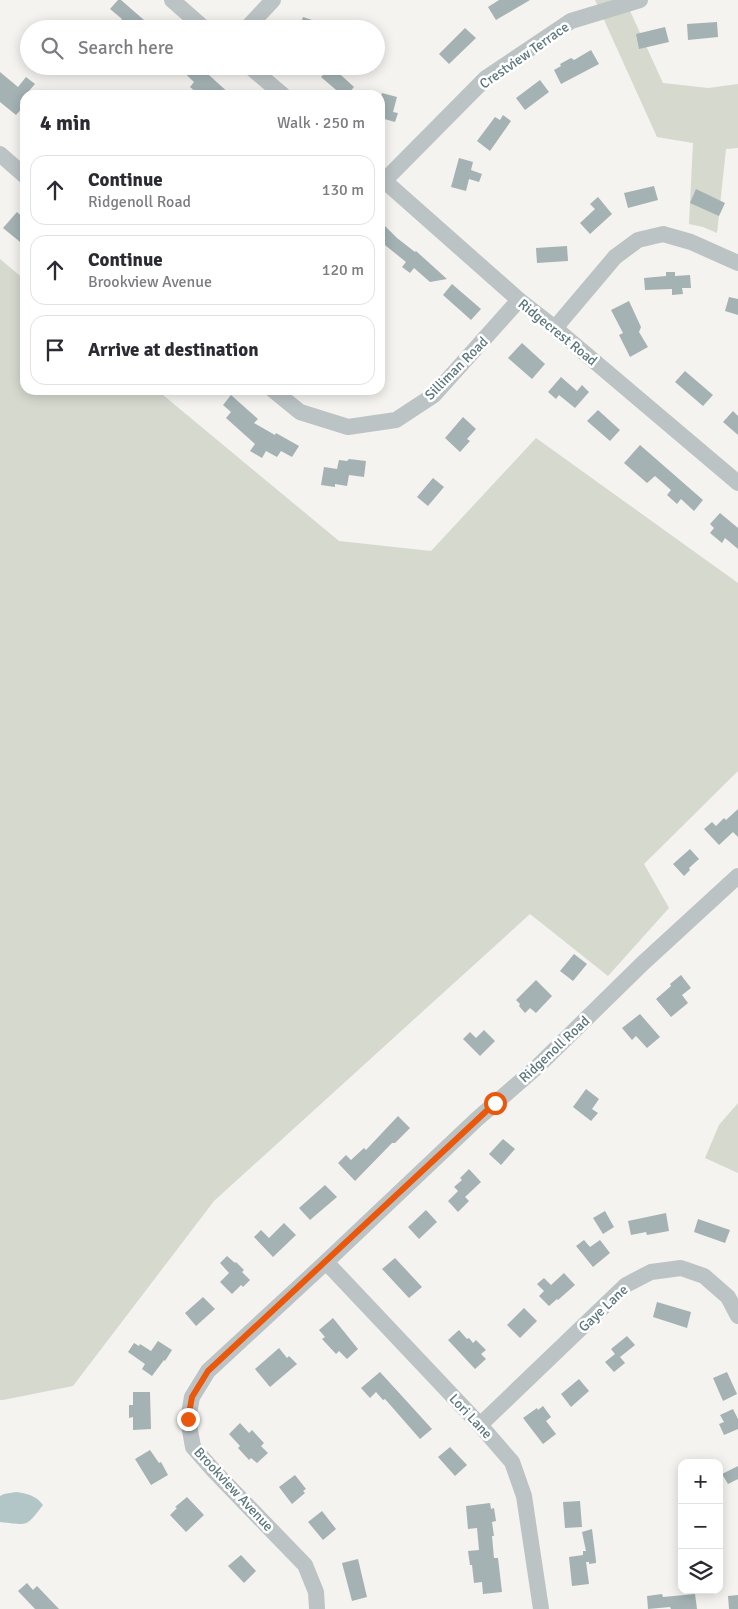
<!DOCTYPE html>
<meta charset="utf-8">
<style>
body{margin:0;font-family:Signika,sans-serif;background:#f2f2f3;color:#2b2b33}
.controls{position:absolute;right:15px;bottom:15px;display:grid;overflow:hidden;border-radius:10px;box-shadow:0 2px 12px #0003}
.controls button{width:45px;height:45px;display:grid;place-items:center;padding:0;border:0;border-bottom:1px solid #e1e1e2;background:#fff;color:#2b2b33;font:25px sans-serif}
.stop{position:absolute;width:15px;height:15px;margin:-11px;border:4px solid #ea580c;border-radius:50%;background:#fff}
.stop.end{background:#ea580c;border-color:#fff;box-shadow:0 1px 5px #0008}
.list{margin:0;padding:0;list-style:none}
h2{display:flex;justify-content:space-between;align-items:center;height:65px;margin:0;padding:0 20px;font-size:21px}
h2 small{font-size:16px;font-weight:400;color:#7c7c81}
.list li{display:grid;grid-template-columns:32px 1fr auto;gap:15px;align-items:center;box-sizing:border-box;height:70px;margin:0 10px 10px;padding:0 10px;border:1px solid #e1e1e2;border-radius:15px}
.list b{display:block;font-size:19px;white-space:nowrap}
.list p{margin:0;font-size:16px;white-space:nowrap;color:#7c7c81}
.list em{font-size:16px;font-style:normal;color:#7c7c81}
.icon{flex:none;width:28px;height:28px;fill:none;stroke:currentColor;stroke-width:2;stroke-linecap:round;stroke-linejoin:round}
.map{position:relative;flex:none;width:738px;height:1609px;overflow:hidden}
.search{position:absolute;background:#fff;box-shadow:0 2px 12px #0003;left:20px;top:20px;width:365px;height:55px;display:flex;align-items:center;gap:12px;box-sizing:border-box;padding:0 18px;border-radius:28px;color:#7c7c81;font-size:19px}
.panel{position:absolute;background:#fff;box-shadow:0 2px 12px #0003;left:20px;top:90px;width:365px;height:305px;border-radius:15px}
.map>svg:first-child{display:block}
</style>
<div class="map">
<svg width="738" height="1609" viewBox="0 0 738 1609">
<rect width="100%" height="100%" fill="#f4f3ef"/>
<g fill="#d5d9ce">
<path d="M595 0H625L663 83 708 88 738 84V148L726 149 717 233 703 227 689 224 693 143 657 137Z"/>
<path d="M0 259 25 280V390H157L339 541 431 551 536 438 738 583V771L644 864 669 908 608 976 530 914 214 1201 73 1386 3 1400H0Z"/>
<path d="M738 1103V1173L705 1158 719 1125Z"/>
</g>
<path fill="#b3c6c7" d="M16 1492C26 1493 37 1496 43 1505 25 1528 29 1525 0 1522V1496L4 1494Z"/>
<g fill="#a4b2b4">
<path d="M118 0H121L144 20 136 29H124L118 23 122 19 110 9Z"/>
<path d="M499 0H530L496 20 488 7Z"/>
<path d="M303 17 333 27V29H299Z"/>
<path d="M717 22 718 37 688 40 687 24Z"/>
<path d="M665 27 669 42 639 49 636 34Z"/>
<path d="M465 28 476 38 449 64 439 54Z"/>
<path d="M591 50 599 64 561 84 554 70 561 66 560 64 571 58 574 60Z"/>
<path d="M177 66H199L231 95H209L204 90 199 95 190 87 194 82Z"/>
<path d="M331 66 354 87 347 95H342L321 77Z"/>
<path d="M0 72 18 87 26 77 35 84 20 101 25 105 16 115 0 102Z"/>
<path d="M540 80 549 92 525 110 516 98Z"/>
<path d="M382 93 397 97 393 112 398 113 395 122 381 118 383 111 380 110V101Z"/>
<path d="M503 115 511 121 490 151 477 141 495 117 500 120Z"/>
<path d="M459 158 473 162 471 170 482 174 479 182 469 179 466 191 451 187Z"/>
<path d="M654 186 658 200 628 208 624 193Z"/>
<path d="M696 189 725 203 719 216 690 203Z"/>
<path d="M598 197 612 214 590 234 580 223 595 209 590 204Z"/>
<path d="M17 212 25 219V246L3 228Z"/>
<path d="M380 221 397 238 415 252 416 251 447 279 430 282 414 268 410 273 402 267 406 262 380 241Z"/>
<path d="M567 246 568 261 537 263 536 248Z"/>
<path d="M666 272H675V276L690 275 691 288H682L683 294 672 295V289L645 290 644 278 666 276Z"/>
<path d="M452 284 481 309 471 320 443 295Z"/>
<path d="M729 297 738 299V315L725 311Z"/>
<path d="M629 301 641 327 639 332 648 347 630 357 619 335 623 333 611 310Z"/>
<path d="M522 343 545 364 532 379 508 358Z"/>
<path d="M685 371 713 395 703 406 675 382Z"/>
<path d="M561 377 577 391 582 385 589 392 575 408 559 395 556 399 548 392Z"/>
<path d="M231 395 258 419 254 423 275 435 276 433 299 446 292 457 281 451 277 457 266 451 262 458 250 451 255 444 226 418 231 412 223 405Z"/>
<path d="M598 410 620 430 610 441 587 421Z"/>
<path d="M733 411 738 416V435L723 422Z"/>
<path d="M463 417 476 429 467 439 470 441 460 452 445 438Z"/>
<path d="M640 445 703 500 694 511 681 499 677 504 667 495 671 490 655 476 647 483 624 463Z"/>
<path d="M349 459 366 461 364 477 349 475 347 486 335 484V487L321 485 324 467 337 469 339 460 347 461Z"/>
<path d="M433 478 444 487 428 506 417 497Z"/>
<path d="M720 513 738 528V549L725 538 722 543 710 533 714 528 710 524Z"/>
<path d="M738 809V837L733 832 719 845 704 829 712 822 716 826 724 818 726 820Z"/>
<path d="M690 849 699 859 689 868 690 870 684 876 673 864Z"/>
<path d="M574 954 587 964 573 981 560 971Z"/>
<path d="M681 975 691 988 682 995 688 1003 671 1017 656 999 671 986 670 984Z"/>
<path d="M536 980 552 996 536 1013 530 1008 525 1013 519 1006 520 1004 516 1000Z"/>
<path d="M640 1014 660 1037 647 1048 636 1036 632 1040 622 1028Z"/>
<path d="M484 1030 495 1041 480 1056 463 1039 470 1032 476 1038Z"/>
<path d="M586 1089 599 1099 592 1109 598 1113 591 1121 573 1107Z"/>
<path d="M398 1116 410 1128 395 1143H392L355 1181 338 1163 346 1155 351 1160 364 1148 366 1150Z"/>
<path d="M503 1139 515 1149 501 1165 489 1154Z"/>
<path d="M469 1169 481 1182 465 1197 469 1201 458 1212 448 1201 458 1191 454 1187 462 1180 460 1178Z"/>
<path d="M325 1185 337 1197 310 1220 299 1208Z"/>
<path d="M426 1210 437 1222 419 1239 408 1227Z"/>
<path d="M605 1211 614 1227 603 1234 593 1218Z"/>
<path d="M666 1213 669 1231 647 1235 646 1232 631 1235 628 1221Z"/>
<path d="M698 1219 730 1230 725 1243 694 1232Z"/>
<path d="M284 1223 296 1235 273 1257 254 1237 261 1230 269 1238Z"/>
<path d="M584 1240 590 1247 600 1240 610 1253 593 1267 576 1246Z"/>
<path d="M227 1256 235 1263 236 1262 244 1270 242 1272 250 1280 243 1287 241 1285 232 1294 220 1282 229 1273 220 1263Z"/>
<path d="M395 1258 422 1287 409 1298 382 1269Z"/>
<path d="M564 1273 575 1285 558 1300 557 1299 549 1306 539 1296 544 1291 537 1284 544 1278 551 1285Z"/>
<path d="M203 1297 215 1309 196 1326 185 1313Z"/>
<path d="M657 1302 691 1312 687 1328 653 1317Z"/>
<path d="M524 1308 537 1321 520 1338 507 1325Z"/>
<path d="M333 1318 358 1349 347 1359 339 1351 336 1354 322 1339 325 1337 319 1330Z"/>
<path d="M459 1330 467 1339 469 1338 473 1343 476 1340 486 1350 481 1354 486 1359 475 1369 448 1340Z"/>
<path d="M627 1336 635 1345 620 1357 625 1363 614 1372 605 1362 615 1354 611 1349Z"/>
<path d="M158 1341 172 1350 165 1361 164 1360 152 1376 142 1369 145 1364 128 1352 134 1343 139 1346 140 1344 151 1351Z"/>
<path d="M279 1348 287 1358 289 1356 297 1364 270 1387 255 1369Z"/>
<path d="M380 1372 432 1429 420 1439 385 1399 383 1400 376 1392 370 1398 361 1388Z"/>
<path d="M727 1372 737 1394 723 1401 713 1378Z"/>
<path d="M579 1379 589 1391 571 1407 561 1394Z"/>
<path d="M133 1392H150L151 1429 133 1430V1417L129 1418V1405H133Z"/>
<path d="M543 1406 551 1417 546 1421 556 1434 543 1444 523 1418 537 1408 538 1410Z"/>
<path d="M733 1409 738 1419V1429L724 1435 719 1424 724 1422 720 1415Z"/>
<path d="M240 1423 249 1433 252 1430 264 1443 261 1446 268 1453 257 1463 251 1458 249 1460 238 1448 240 1446 229 1434Z"/>
<path d="M450 1447 467 1465 455 1476 438 1457Z"/>
<path d="M150 1450 159 1463 161 1462 168 1475 151 1485 135 1459Z"/>
<path d="M738 1466V1479L728 1484 722 1474Z"/>
<path d="M295 1475 306 1489 303 1491 305 1493 292 1504 279 1487Z"/>
<path d="M187 1497 204 1515 186 1532 170 1515 177 1508 175 1507Z"/>
<path d="M580 1501 582 1527 565 1528 563 1502Z"/>
<path d="M490 1503 491 1509 494 1508 496 1521 492 1522 494 1536H492L494 1558H498L502 1592 483 1594 482 1582 474 1583 472 1565H470L468 1551 479 1550 477 1528 468 1529 466 1506Z"/>
<path d="M322 1511 336 1529 323 1540 308 1522Z"/>
<path d="M592 1529 596 1561V1563L589 1564V1562H586L589 1584 572 1586 569 1557 583 1555V1551H586L582 1532Z"/>
<path d="M241 1555 256 1571 244 1583 228 1566Z"/>
<path d="M358 1559 367 1597 352 1601 342 1563Z"/>
<path d="M27 1583 33 1590 37 1586 59 1609H35L18 1591Z"/>
<path d="M662 1594 663 1597 695 1594 697 1609H671L670 1607 648 1609 647 1596Z"/>
<path d="M738 1595V1609H729L728 1596Z"/>
</g>
<g fill="none" stroke-linecap="round" stroke-linejoin="round">
<g stroke="#bcc3c5" stroke-width="16">
<path d="M172 0 205 29"/>
<path d="M246 29 273 0"/>
<path d="M249 66 283 95"/>
<path d="M0 154 25 176"/>
<path d="M380 177 519 300 555 328 738 483"/>
<path d="M384 181 486 78 571 21 640 0"/>
<path d="M555 328 615 257 638 240 663 234 691 242 738 263"/>
<path d="M273 390 300 412 348 427 396 420 434 395 519 300"/>
<path d="M326 1262 480 1425 512 1462 524 1496 541 1609"/>
<path d="M480 1425 626 1285 651 1272 681 1268 704 1276 728 1297 738 1316"/>
<path d="M317 1609 316 1592 305 1565 214 1471 193 1447 188 1419 192 1397 208 1371 326 1262 477 1119 537 1067 642 964 738 876"/>
</g>
</g>
<g fill="none" stroke-linecap="round" stroke-linejoin="round">
<path stroke="#ea580c" stroke-width="6" d="M188 1419 192 1397 208 1371 495 1103"/>
</g>
<g text-anchor="middle" stroke-width="5" stroke-linejoin="round" paint-order="stroke">
<g font-size="14" fill="#5c777d" stroke="#fff">
<text transform="translate(524 55) rotate(-35)" y="5">Crestview Terrace</text>
<text transform="translate(558 332) rotate(39)" y="5">Ridgecrest Road</text>
<text transform="translate(456 368) rotate(-45)" y="5">Silliman Road</text>
<text transform="translate(554 1049) rotate(-43)" y="5">Ridgenoll Road</text>
<text transform="translate(603 1308) rotate(-43)" y="5">Gaye Lane</text>
<text transform="translate(471 1416) rotate(47)" y="5">Lori Lane</text>
<text transform="translate(234 1489) rotate(47)" y="5">Brookview Avenue</text>
</g>
</g>
</svg>
<div class="controls">
<button>+</button>
<button>−</button>
<button><svg class="icon" aria-label="layers" viewBox="0 0 24 24"><path d="M12 4l9 5-9 5-9-5zM3 14l9 5 9-5"/></svg></button>
</div>
<div class="stop" style="left:495px;top:1103px"></div>
<div class="stop end" style="left:188px;top:1419px"></div>
<div class="search"><svg class="icon" aria-label="search" viewBox="0 0 24 24"><circle cx="10" cy="10" r="6"/><path d="M15 15l6 6"/></svg>Search here</div>
<section class="panel">
<h2>4 min<small>Walk · 250 m</small></h2>
<ul class="list">
<li><svg class="icon" aria-label="ahead" viewBox="0 0 24 24"><path d="M12 20V5M6 11l6-6 6 6"/></svg><div><b>Continue</b><p>Ridgenoll Road</p></div><em>130 m</em></li>
<li><svg class="icon" aria-label="ahead" viewBox="0 0 24 24"><path d="M12 20V5M6 11l6-6 6 6"/></svg><div><b>Continue</b><p>Brookview Avenue</p></div><em>120 m</em></li>
<li><svg class="icon" aria-label="arrive" viewBox="0 0 24 24"><path d="M6 21V4h12l-3 4 3 4H6"/></svg><div><b>Arrive at destination</b></div></li>
</ul>
</section>
</div>
